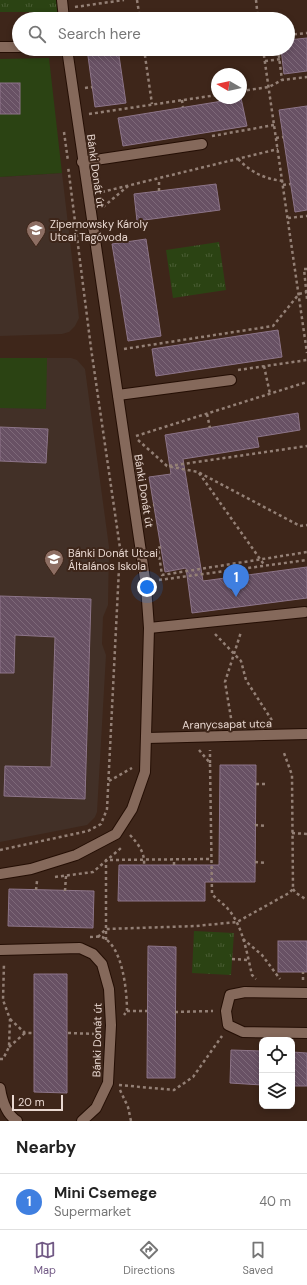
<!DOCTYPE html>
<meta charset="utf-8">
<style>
body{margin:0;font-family:"DM Sans",sans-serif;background:#f2f2f2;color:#222}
.controls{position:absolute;right:12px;bottom:12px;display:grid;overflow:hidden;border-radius:8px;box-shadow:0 2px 6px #0003}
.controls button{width:36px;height:36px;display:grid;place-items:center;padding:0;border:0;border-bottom:1px solid #e0e0e0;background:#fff;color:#222;font:20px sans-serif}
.compass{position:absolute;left:211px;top:68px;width:36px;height:36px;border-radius:50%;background:#fff;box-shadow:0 2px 6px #0003;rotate:279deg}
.scale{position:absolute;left:12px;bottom:10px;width:51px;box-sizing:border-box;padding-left:4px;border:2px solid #e9d8d1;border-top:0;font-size:11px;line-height:14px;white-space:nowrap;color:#e9d8d1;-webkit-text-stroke:3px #3e261a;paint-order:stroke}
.you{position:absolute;left:147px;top:587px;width:14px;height:14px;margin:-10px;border:3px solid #fff;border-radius:50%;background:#1a73e8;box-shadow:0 0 0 6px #1a73e833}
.badge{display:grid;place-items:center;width:26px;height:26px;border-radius:50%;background:#715985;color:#fff;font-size:13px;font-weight:700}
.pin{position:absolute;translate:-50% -33px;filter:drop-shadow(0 1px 2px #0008)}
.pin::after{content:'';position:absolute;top:21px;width:14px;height:12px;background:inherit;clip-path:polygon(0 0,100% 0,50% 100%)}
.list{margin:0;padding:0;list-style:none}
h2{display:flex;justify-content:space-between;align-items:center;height:52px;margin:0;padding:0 16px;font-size:17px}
h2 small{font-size:13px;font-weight:400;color:#767676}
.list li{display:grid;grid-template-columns:26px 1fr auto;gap:12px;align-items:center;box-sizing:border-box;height:56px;padding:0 16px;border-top:1px solid #e0e0e0}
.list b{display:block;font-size:15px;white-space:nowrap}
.list p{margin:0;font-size:13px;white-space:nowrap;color:#767676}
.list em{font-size:13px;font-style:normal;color:#767676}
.icon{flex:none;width:22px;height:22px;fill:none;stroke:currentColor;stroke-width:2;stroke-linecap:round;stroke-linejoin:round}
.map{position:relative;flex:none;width:307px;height:1121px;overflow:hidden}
.search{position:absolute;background:#fff;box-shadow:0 2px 6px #0003;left:12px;right:12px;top:12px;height:44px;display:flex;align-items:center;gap:10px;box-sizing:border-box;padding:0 14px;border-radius:22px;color:#767676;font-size:15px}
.sheet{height:108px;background:#fff}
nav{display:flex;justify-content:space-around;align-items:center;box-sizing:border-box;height:56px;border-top:1px solid #e0e0e0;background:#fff;font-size:11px;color:#767676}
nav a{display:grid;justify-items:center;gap:2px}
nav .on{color:#715985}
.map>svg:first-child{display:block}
</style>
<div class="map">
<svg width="307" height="1121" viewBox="0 0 307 1121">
<defs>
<pattern id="park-tufts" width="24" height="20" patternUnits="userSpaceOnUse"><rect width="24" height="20" fill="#2b4313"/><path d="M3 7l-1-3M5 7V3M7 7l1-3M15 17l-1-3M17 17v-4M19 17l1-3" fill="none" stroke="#4a5d34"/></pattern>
<pattern id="building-back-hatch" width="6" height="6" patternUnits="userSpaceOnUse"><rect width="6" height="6" fill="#685164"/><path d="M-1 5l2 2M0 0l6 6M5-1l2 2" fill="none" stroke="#7e6979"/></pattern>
</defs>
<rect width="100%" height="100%" fill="#3e261a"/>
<g fill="#423027">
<path d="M62 173 79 318 75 326 69 332 62 334 0 336V177Z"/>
<path d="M0 358H71L77 360 85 369 109 547 108 605 103 617 102 644 106 655 97 812 95 817 87 825 0 842Z"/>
</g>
<g fill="#2b4313">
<path d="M49 58 62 173 0 177V114H20V83H0V59Z"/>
<path d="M0 358H47L46 409 0 408Z"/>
</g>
<g fill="url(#park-tufts)">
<path d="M0 0H57L58 12H0Z"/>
<path d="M219 242 226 290 173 298 166 250Z"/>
<path d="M194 931 234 933 231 975 192 973Z"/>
</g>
<g fill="url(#building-back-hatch)" stroke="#8d7589">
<path d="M307 38V71L284 74 281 49H288V40Z"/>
<path d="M87 49H118L126 103 95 107Z"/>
<rect x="0" y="83" width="20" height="31"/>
<path d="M241 98 247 126 123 146 118 118Z"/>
<path d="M307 106V210L295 212 279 110Z"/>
<path d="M216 184 220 210 137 221 134 194Z"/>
<path d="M146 239 161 336 128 341 112 244Z"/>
<path d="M278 330 282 357 156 376 152 349Z"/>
<path d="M298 413 300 430 257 437 259 447 183 459 203 581 307 567V598L192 613 186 568 165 572 149 477 171 474 165 435Z"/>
<path d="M0 427 48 429 46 463 0 461Z"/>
<path d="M0 596 91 599 85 799 4 796 5 766 51 767 55 637 15 635 14 673H0Z"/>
<path d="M220 765H256L255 882H205V901H118L119 865H219Z"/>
<path d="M9 889 94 891 93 928 8 926Z"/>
<rect x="278" y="941" width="29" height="31"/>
<path d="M148 946 176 947 175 1078H147Z"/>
<path d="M34 974H67V1093L34 1092Z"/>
<path d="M231 1050 262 1051V1085L230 1083Z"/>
<path d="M292 1052 307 1053V1086H292Z"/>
</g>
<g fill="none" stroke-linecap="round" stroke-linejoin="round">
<defs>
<g id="minor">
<path d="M62 0 64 19"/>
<path d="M0 47H19"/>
<path d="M82 162 202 144"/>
<path d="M118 395 231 380"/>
<path d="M149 628 305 612"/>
<path d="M147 738 307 734"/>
<path d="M0 874 31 869 76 855 116 834 132 809 145 772 149 628 146 586 67 49"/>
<path d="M0 950 80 948 93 954 102 964 109 989 111 1025 108 1083 96 1108 82 1121"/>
<path d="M307 993 245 992 230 995 226 1011 228 1025 243 1032 307 1033"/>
<path d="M0 1088C2 1101 6 1114 17 1121"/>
</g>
</defs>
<use href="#minor" stroke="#240e04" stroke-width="12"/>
<g stroke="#948076" stroke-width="2.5" stroke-dasharray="3 3" stroke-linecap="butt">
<path d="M137 0 140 19"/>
<path d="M256 0 258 19"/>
<path d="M75 7 124 0"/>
<path d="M288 35 307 33"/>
<path d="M144 49 152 104"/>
<path d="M263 49 307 353"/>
<path d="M278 49 282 80"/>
<path d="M30 53 54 54"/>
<path d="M265 61 282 59"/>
<path d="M85 88 92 87"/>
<path d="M241 91 269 87 282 80 307 77"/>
<path d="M182 100 183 107"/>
<path d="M89 114 217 95"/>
<path d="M64 132 68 161"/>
<path d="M212 136 274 125"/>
<path d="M276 138 283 137"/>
<path d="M238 159C251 172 264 179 283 181"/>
<path d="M283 185 290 184"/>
<path d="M159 191V179"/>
<path d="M102 192 278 149"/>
<path d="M103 207 128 186"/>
<path d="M288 218 307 216"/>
<path d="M307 269H304L307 299"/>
<path d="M124 349 273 326 299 294 307 292"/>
<path d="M264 366 270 394"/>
<path d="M238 370 307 360"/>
<path d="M207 414 210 428"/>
<path d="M136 436 307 382"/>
<path d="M138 440 167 466 198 472 300 526 307 525"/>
<path d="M169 466 307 446"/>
<path d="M199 473 265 566"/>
<path d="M147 506 154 505"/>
<path d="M161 547 158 548 162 575 307 552"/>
<path d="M159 580 307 560"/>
<path d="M215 634 241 661 246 680 273 722"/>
<path d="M232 724 225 682 241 632"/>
<path d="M199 750 210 763 212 894C217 900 223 903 228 909 243 926 247 954 252 975L256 979"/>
<path d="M210 763V750"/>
<path d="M109 781 132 768"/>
<path d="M256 784H266"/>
<path d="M255 825 266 826"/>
<path d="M292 833 307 834"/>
<path d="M130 835C138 844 145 852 144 865"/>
<path d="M0 850 88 831 101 824 107 809 120 548 91 348 68 166"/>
<path d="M255 862 266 863"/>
<path d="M174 865V859"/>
<path d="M55 877 93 872 121 848"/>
<path d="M293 889 296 893 307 900"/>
<path d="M36 890 37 881"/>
<path d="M65 891 66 876"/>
<path d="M90 937C94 937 99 936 102 937 123 946 127 992 127 1011L124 1015"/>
<path d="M98 937 106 929 196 926 237 922 289 893 293 889 292 775 284 753"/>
<path d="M243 939 262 955 280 979"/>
<path d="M106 940V860L211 859"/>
<path d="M232 959 249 960"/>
<path d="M303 980V972"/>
<path d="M127 1011H147"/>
<path d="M175 1012 213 1011"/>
<path d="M10 1019 25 1033H34"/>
<path d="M68 1033 97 1034"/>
<path d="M9 1047 25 1033"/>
<path d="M292 1052V1045"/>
<path d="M0 1059H3L9 1047 10 1019 3 1000 4 963"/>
<path d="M119 1085 174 1090 193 1077 222 1036"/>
<path d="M120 1090 128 1107 131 1121"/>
</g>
<use href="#minor" stroke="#85695b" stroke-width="10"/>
</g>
<defs>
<symbol id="school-pin" viewBox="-11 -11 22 30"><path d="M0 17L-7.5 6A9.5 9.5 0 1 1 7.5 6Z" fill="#8d6e63" stroke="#3e261a"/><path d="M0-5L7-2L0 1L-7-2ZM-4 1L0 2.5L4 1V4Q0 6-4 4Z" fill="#fff"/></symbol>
</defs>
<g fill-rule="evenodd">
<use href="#school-pin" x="25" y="219" width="22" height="30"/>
<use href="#school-pin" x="43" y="548" width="22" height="30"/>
</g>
<g text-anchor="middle" stroke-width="4" stroke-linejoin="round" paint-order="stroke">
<g font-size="11" fill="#e9d8d1" stroke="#3e261a">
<text transform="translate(96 171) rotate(82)" y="4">Bánki Donát út</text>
<text transform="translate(144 491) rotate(81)" y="4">Bánki Donát út</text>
<text transform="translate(227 724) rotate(-1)" y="4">Aranycsapat utca</text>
<text transform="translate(97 1040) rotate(-89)" y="4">Bánki Donát út</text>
</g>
<g font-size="11" fill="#e9d8d1" stroke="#3e261a" text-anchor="start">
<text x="50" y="228">Zipernowsky Károly<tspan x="50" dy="13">Utcai Tagóvoda</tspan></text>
<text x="68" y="557">Bánki Donát Utcai<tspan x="68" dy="13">Általános Iskola</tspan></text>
</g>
</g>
</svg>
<div class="controls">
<button><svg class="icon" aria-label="locate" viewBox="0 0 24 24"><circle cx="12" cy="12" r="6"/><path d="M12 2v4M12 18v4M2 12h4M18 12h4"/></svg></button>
<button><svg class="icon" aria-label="layers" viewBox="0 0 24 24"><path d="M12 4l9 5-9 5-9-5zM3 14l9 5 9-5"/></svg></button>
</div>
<svg class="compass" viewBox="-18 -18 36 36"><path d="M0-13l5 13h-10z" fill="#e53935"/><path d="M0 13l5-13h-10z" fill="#767676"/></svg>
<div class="scale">20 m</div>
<div class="you"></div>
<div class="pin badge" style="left:236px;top:597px;background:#3f7fe0">1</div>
<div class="search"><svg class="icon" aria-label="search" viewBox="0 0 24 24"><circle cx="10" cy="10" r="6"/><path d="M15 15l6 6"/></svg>Search here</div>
</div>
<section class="sheet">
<h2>Nearby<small></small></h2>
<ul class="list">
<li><span class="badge" style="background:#3f7fe0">1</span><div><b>Mini Csemege</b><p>Supermarket</p></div><em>40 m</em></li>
</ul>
</section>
<nav>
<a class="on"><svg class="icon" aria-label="map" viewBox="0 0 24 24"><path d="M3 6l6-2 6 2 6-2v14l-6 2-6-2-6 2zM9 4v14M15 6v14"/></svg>Map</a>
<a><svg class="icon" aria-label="directions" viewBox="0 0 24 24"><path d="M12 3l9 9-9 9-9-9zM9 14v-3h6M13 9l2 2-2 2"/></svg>Directions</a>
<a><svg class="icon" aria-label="saved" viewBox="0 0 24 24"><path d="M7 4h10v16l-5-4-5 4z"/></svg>Saved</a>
</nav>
